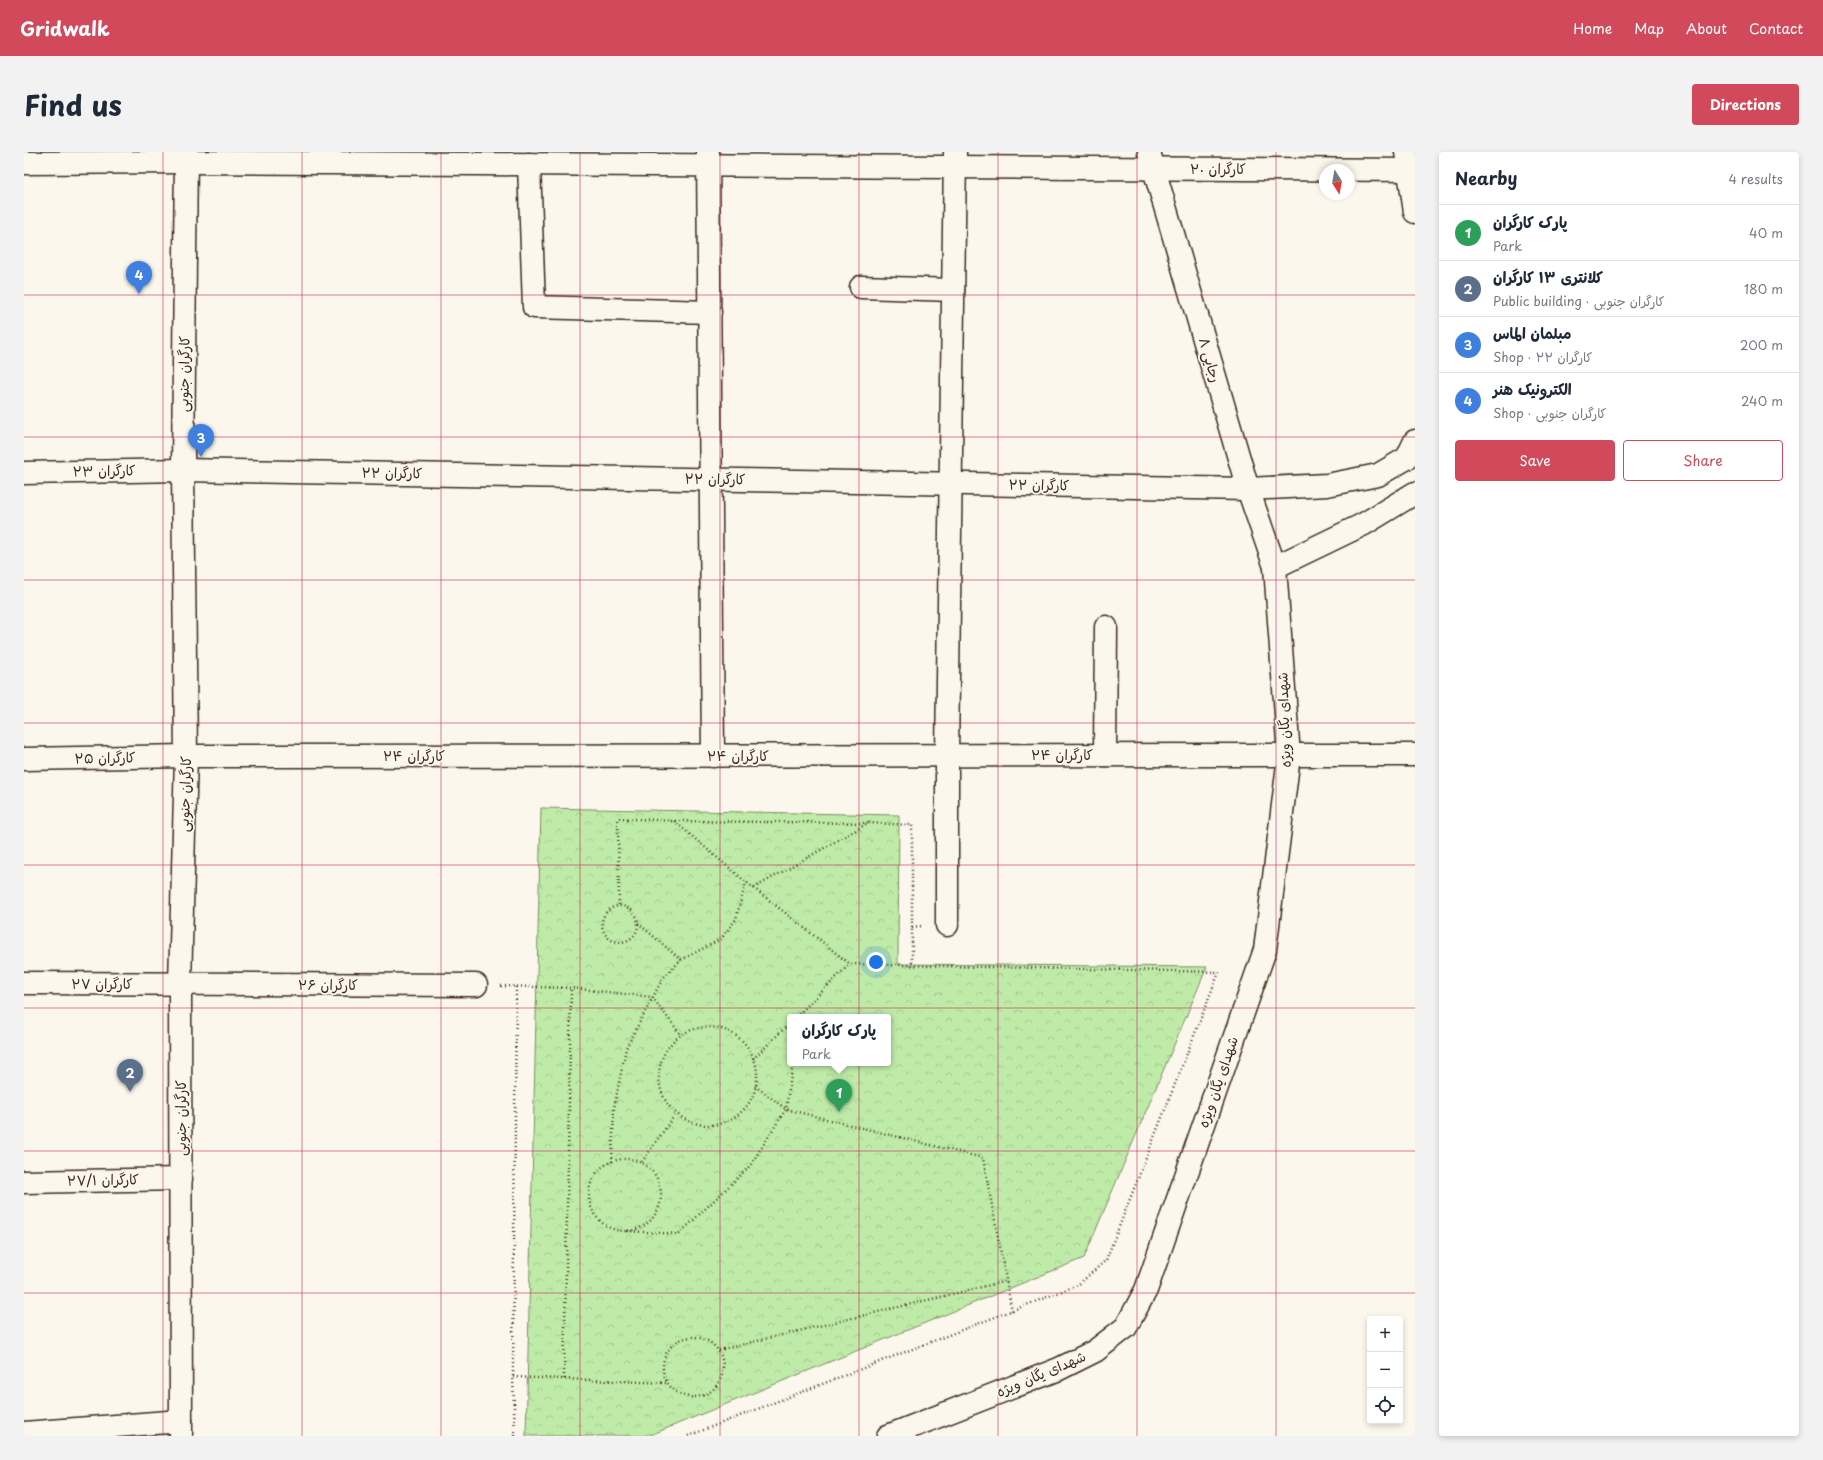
<!DOCTYPE html>
<meta charset="utf-8">
<style>
body{margin:0;font-family:"Playpen Sans","Playpen Sans Arabic",sans-serif;background:#f2f2f3;color:#1f2937}
.controls{position:absolute;right:12px;bottom:12px;display:grid;overflow:hidden;border-radius:4px;box-shadow:0 2px 6px #0003}
.controls button{width:36px;height:36px;display:grid;place-items:center;padding:0;border:0;border-bottom:1px solid #e0e1e3;background:#fff;color:#1f2937;font:20px sans-serif}
.compass{position:absolute;left:1295px;top:12px;width:36px;height:36px;border-radius:50%;background:#fff;box-shadow:0 2px 6px #0003;rotate:169deg}
.you{position:absolute;left:852px;top:810px;width:14px;height:14px;margin:-10px;border:3px solid #fff;border-radius:50%;background:#1a73e8;box-shadow:0 0 0 6px #1a73e833}
.badge{display:grid;place-items:center;width:26px;height:26px;border-radius:50%;background:#d1495b;color:#fff;font-size:13px;font-weight:700}
.pin{position:absolute;translate:-50% -33px;filter:drop-shadow(0 1px 2px #0008)}
.pin::after{content:'';position:absolute;top:21px;width:14px;height:12px;background:inherit;clip-path:polygon(0 0,100% 0,50% 100%)}
.popup{position:absolute;left:763px;top:862px;width:104px;height:52px;box-sizing:border-box;display:grid;place-content:center;border-radius:4px;background:#fff;filter:drop-shadow(0 1px 3px #0005);font-size:13px;white-space:nowrap;color:#747a83}
.popup b{font-size:15px;color:#1f2937}
.popup::after{content:'';position:absolute;left:50%;top:100%;margin-left:-8px;border:8px solid transparent;border-top-color:#fff}
.list{margin:0;padding:0;list-style:none}
h2{display:flex;justify-content:space-between;align-items:center;height:52px;margin:0;padding:0 16px;font-size:17px}
h2 small{font-size:13px;font-weight:400;color:#747a83}
.list li{display:grid;grid-template-columns:26px 1fr auto;gap:12px;align-items:center;box-sizing:border-box;height:56px;padding:0 16px;border-top:1px solid #e0e1e3}
.list b{display:block;font-size:15px;white-space:nowrap}
.list p{margin:0;font-size:13px;white-space:nowrap;color:#747a83}
.list em{font-size:13px;font-style:normal;color:#747a83}
.actions{display:flex;gap:8px;padding:12px 16px}
.actions a{flex:1;padding:9px 0;border:1px solid #d1495b;border-radius:4px;text-align:center;font-size:14px;color:#d1495b}
.actions .main{background:#d1495b;color:#fff}
.icon{flex:none;width:22px;height:22px;fill:none;stroke:currentColor;stroke-width:2;stroke-linecap:round;stroke-linejoin:round}
.map{position:relative;flex:none;width:1391px;height:1284px;overflow:hidden;border-radius:4px}
header{display:flex;align-items:center;gap:24px;box-sizing:border-box;height:56px;padding:0 20px;background:#d1495b;color:#fff}
header strong{font-size:19px}
nav{display:flex;gap:22px;margin-inline-start:auto;font-size:14px}
.intro{display:flex;align-items:center;justify-content:space-between;box-sizing:border-box;height:96px;padding:0 24px}
h1{margin:0;font-size:28px}
.button{padding:10px 18px;border-radius:4px;background:#d1495b;color:#fff;font-size:14px;font-weight:700}
main{display:flex;gap:24px;padding:0 24px}
aside{flex:1;background:#fff;border-radius:4px;box-shadow:0 2px 6px #0003}
.map>svg:first-child{display:block}
</style>
<header>
<strong>Gridwalk</strong>
<nav><a>Home</a><a>Map</a><a>About</a><a>Contact</a></nav>
</header>
<div class="intro"><h1>Find us</h1><a class="button">Directions</a></div>
<main>
<div class="map">
<svg width="1391" height="1284" viewBox="0 0 1391 1284">
<defs>
<pattern id="park-crowns" width="20" height="18" patternUnits="userSpaceOnUse"><rect width="20" height="18" fill="#bfeba8"/><path d="M2 6a3 3 0 1 1 6 0M12 15a3 3 0 1 1 6 0" fill="none" stroke="#a5ca90"/></pattern>
</defs>
<rect width="100%" height="100%" fill="#fbf7ec"/>
<filter id="ink" filterUnits="userSpaceOnUse"><feTurbulence type="fractalNoise" baseFrequency=".025" numOctaves="2"/><feDisplacementMap in="SourceGraphic" scale="8" xChannelSelector="R" yChannelSelector="G"/><feConvolveMatrix kernelMatrix="1 2 1 2 8 2 1 2 1" color-interpolation-filters="sRGB"/></filter>
<g filter="url(#ink)">
<path fill="url(#park-crowns)" stroke="#7d8a63" fill-rule="evenodd" d="M517 656 875 663 874 812 1183 815 1060 1106 624 1284H502ZM766 865H864V911H766Z"/>
<g fill="none" stroke-linecap="round" stroke-linejoin="round">
<defs>
<g id="minor">
<path d="M684 0 689 604"/>
<path d="M1382 0 1391 60"/>
<path d="M0 11 162 10 1385 18"/>
<path d="M505 12 510 155 686 160"/>
<path d="M837 135 929 138"/>
<path d="M0 321 159 318 1224 337 1303 333 1354 323 1383 306 1391 289"/>
<path d="M1251 415 1340 372 1391 341"/>
<path d="M1081 603 1082 475"/>
<path d="M0 607 162 604 1391 603"/>
<path d="M923 773V604L931 1"/>
<path d="M0 831 452 833"/>
<path d="M0 1030 157 1027"/>
<path d="M0 1281 157 1269"/>
<path d="M157 1284 156 832 162 604 159 318 162 0"/>
<path d="M864 1284 1035 1217 1071 1199 1102 1175 1122 1138 1241 798 1265 604 1251 415 1224 337 1125 0"/>
</g>
</defs>
<use href="#minor" stroke="#3b2a1e" stroke-width="25"/>
<g stroke="#3b2a1e" stroke-width="2.5" stroke-dasharray="1 3" stroke-linecap="butt">
<path d="M650 669 722 730 826 812 1195 820 1082 1108 1054 1133 664 1284"/>
<path d="M730 736 844 671 888 673V814"/>
<path d="M595 753 594 666 650 669 844 671"/>
<circle cx="596" cy="772" r="18"/>
<path d="M614 771 657 808"/>
<path d="M888 775 898 774"/>
<path d="M477 834 547 836 628 845 657 883"/>
<path d="M772 865 826 812"/>
<circle cx="684" cy="924" r="49"/>
<path d="M729 907 766 871"/>
<path d="M731 934 762 957 959 1006 988 1159"/>
<circle cx="601" cy="1043" r="36"/>
<path d="M588 1010 590 956 602 896 639 826 657 808 697 787 712 767 722 730"/>
<path d="M618 1010 652 961"/>
<path d="M603 1079 655 1082 726 1014 762 957 769 911"/>
<circle cx="669" cy="1215" r="30"/>
<path d="M695 1198 983 1129"/>
<path d="M489 1225 644 1231"/>
<path d="M540 1227 547 836"/>
<path d="M491 1284 489 1225 492 834"/>
</g>
<use href="#minor" stroke="#fbf7ec" stroke-width="22"/>
</g>
</g>
<path fill="none" stroke="#c2185b" stroke-width="1" stroke-opacity="0.55" d="M139 0V1284M278 0V1284M417 0V1284M556 0V1284M696 0V1284M835 0V1284M974 0V1284M1113 0V1284M1252 0V1284M0 143H1391M0 285H1391M0 428H1391M0 571H1391M0 713H1391M0 856H1391M0 999H1391M0 1141H1391"/>
<g text-anchor="middle" stroke-width="3.5" stroke-linejoin="round" paint-order="stroke">
<g font-size="14" fill="#3b2a1e" stroke="#fbf7ec">
<text x="1194" y="22">کارگران ۲۰</text>
<text transform="translate(1186 208) rotate(74)" y="5">رجایی ۸</text>
<text transform="translate(160 222) rotate(-89)" y="5">کارگران جنوبی</text>
<text transform="translate(80 319) rotate(-1)" y="5">کارگران ۲۳</text>
<text transform="translate(368 321) rotate(1)" y="5">کارگران ۲۲</text>
<text transform="translate(691 327) rotate(1)" y="5">کارگران ۲۲</text>
<text transform="translate(1015 333) rotate(1)" y="5">کارگران ۲۲</text>
<text transform="translate(1260 568) rotate(-92)" y="5">شهدای یگان ویژه</text>
<text x="1038" y="608">کارگران ۲۴</text>
<text x="390" y="609">کارگران ۲۴</text>
<text x="714" y="609">کارگران ۲۴</text>
<text transform="translate(81 606) rotate(-1)" y="5">کارگران ۲۵</text>
<text transform="translate(161 642) rotate(-88)" y="5">کارگران جنوبی</text>
<text x="78" y="837">کارگران ۲۷</text>
<text x="304" y="838">کارگران ۲۶</text>
<text transform="translate(1194 930) rotate(-71)" y="5">شهدای یگان ویژه</text>
<text transform="translate(157 966) rotate(-90)" y="5">کارگران جنوبی</text>
<text transform="translate(79 1028) rotate(-1)" y="5">کارگران ۲۷/۱</text>
<text transform="translate(1017 1222) rotate(-23)" y="5">شهدای یگان ویژه</text>
</g>
</g>
</svg>
<div class="controls">
<button>+</button>
<button>−</button>
<button><svg class="icon" aria-label="locate" viewBox="0 0 24 24"><circle cx="12" cy="12" r="6"/><path d="M12 2v4M12 18v4M2 12h4M18 12h4"/></svg></button>
</div>
<svg class="compass" viewBox="-18 -18 36 36"><path d="M0-13l5 13h-10z" fill="#e53935"/><path d="M0 13l5-13h-10z" fill="#747a83"/></svg>
<div class="you"></div>
<div class="pin badge" style="left:815px;top:960px;background:#2e9e5b">1</div>
<div class="popup"><b>پارک کارگران</b>Park</div>
<div class="pin badge" style="left:106px;top:940px;background:#5c6f8a">2</div>
<div class="pin badge" style="left:177px;top:305px;background:#3f7fe0">3</div>
<div class="pin badge" style="left:115px;top:142px;background:#3f7fe0">4</div>
</div>
<aside>
<h2>Nearby<small>4 results</small></h2>
<ul class="list">
<li><span class="badge" style="background:#2e9e5b">1</span><div><b>پارک کارگران</b><p>Park</p></div><em>40 m</em></li>
<li><span class="badge" style="background:#5c6f8a">2</span><div><b>کلانتری ۱۳ کارگران</b><p>Public building · کارگران جنوبی</p></div><em>180 m</em></li>
<li><span class="badge" style="background:#3f7fe0">3</span><div><b>مبلمان الماس</b><p>Shop · کارگران ۲۲</p></div><em>200 m</em></li>
<li><span class="badge" style="background:#3f7fe0">4</span><div><b>الکترونیک هنر</b><p>Shop · کارگران جنوبی</p></div><em>240 m</em></li>
</ul>
<div class="actions"><a class="main">Save</a><a>Share</a></div>
</aside>
</main>
